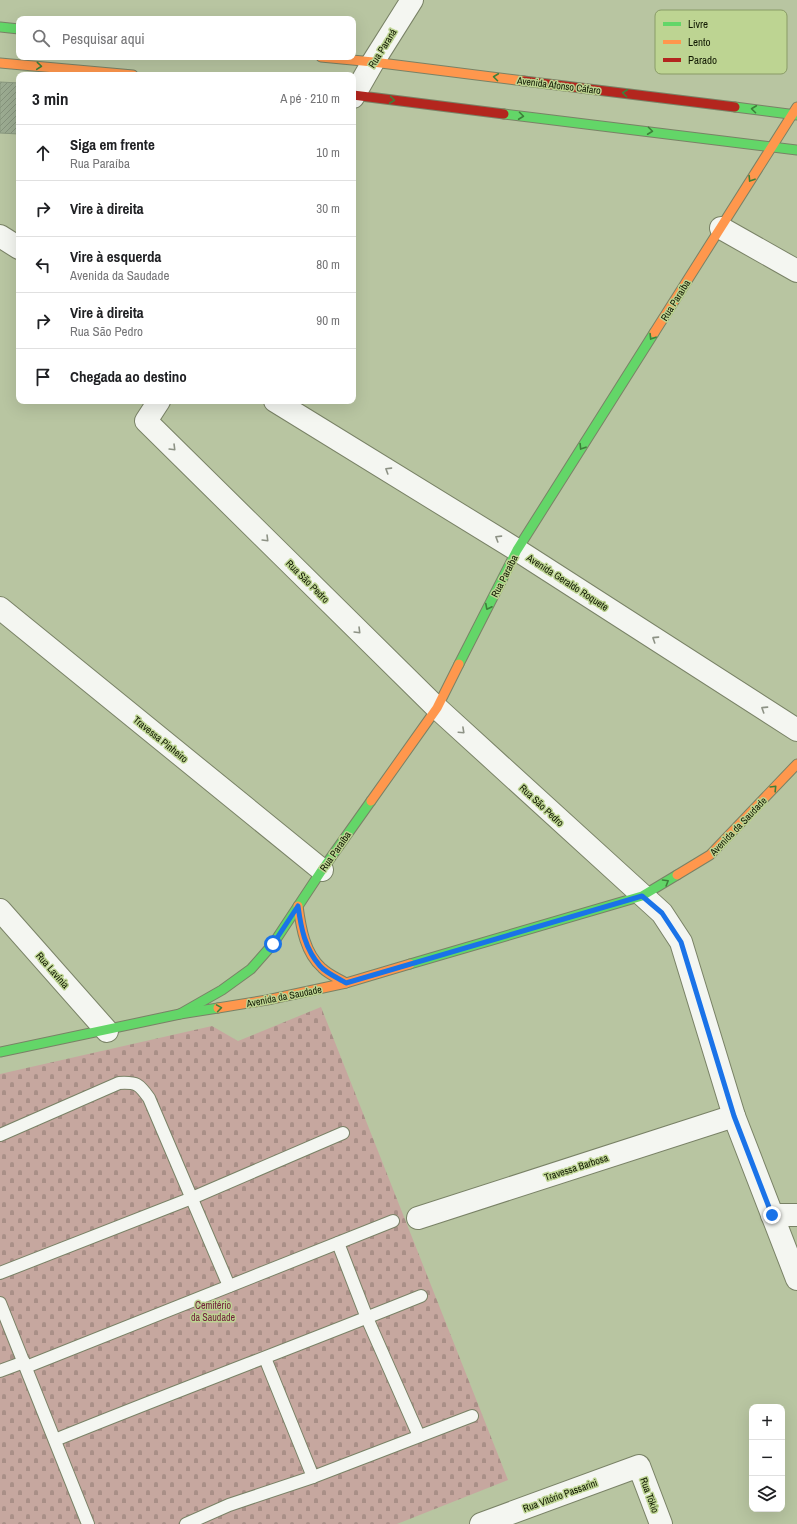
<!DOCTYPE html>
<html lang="pt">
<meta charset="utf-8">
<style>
body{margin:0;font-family:"Archivo Narrow",sans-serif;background:#f6f6f6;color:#202124}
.controls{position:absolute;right:12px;bottom:12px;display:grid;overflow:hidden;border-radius:8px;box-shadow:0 4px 16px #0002}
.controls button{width:36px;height:36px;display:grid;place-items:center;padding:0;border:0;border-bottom:1px solid #e0e0e0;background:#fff;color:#202124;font:20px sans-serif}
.stop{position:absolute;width:12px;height:12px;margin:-9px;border:3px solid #1a73e8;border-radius:50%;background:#fff}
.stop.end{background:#1a73e8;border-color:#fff;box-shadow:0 1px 4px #0008}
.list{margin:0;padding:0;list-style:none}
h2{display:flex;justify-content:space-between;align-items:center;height:52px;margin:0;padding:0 16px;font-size:17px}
h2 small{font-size:13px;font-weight:400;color:#757577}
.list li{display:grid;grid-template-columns:26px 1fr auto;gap:12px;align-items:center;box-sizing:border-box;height:56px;padding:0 16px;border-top:1px solid #e0e0e0}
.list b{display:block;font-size:15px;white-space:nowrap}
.list p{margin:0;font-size:13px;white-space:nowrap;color:#757577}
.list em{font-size:13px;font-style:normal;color:#757577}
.icon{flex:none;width:22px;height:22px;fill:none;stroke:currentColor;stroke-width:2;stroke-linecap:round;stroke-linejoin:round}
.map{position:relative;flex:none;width:797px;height:1524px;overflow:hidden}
.search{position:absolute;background:#fff;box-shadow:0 4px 16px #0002;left:16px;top:16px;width:340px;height:44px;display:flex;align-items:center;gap:10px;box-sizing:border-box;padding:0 14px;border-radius:8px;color:#757577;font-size:15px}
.panel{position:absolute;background:#fff;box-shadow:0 4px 16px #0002;left:16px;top:72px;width:340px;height:332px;border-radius:8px}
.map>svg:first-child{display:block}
</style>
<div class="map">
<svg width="797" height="1524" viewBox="0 0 797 1524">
<defs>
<pattern id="cemetery-stones" width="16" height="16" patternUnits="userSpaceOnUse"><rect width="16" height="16" fill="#c6a79f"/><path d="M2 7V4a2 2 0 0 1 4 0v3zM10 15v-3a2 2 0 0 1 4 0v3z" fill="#a98f87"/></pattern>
<pattern id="building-hatch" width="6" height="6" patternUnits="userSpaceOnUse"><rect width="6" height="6" fill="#9bab91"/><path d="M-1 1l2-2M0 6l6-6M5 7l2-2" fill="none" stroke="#84927b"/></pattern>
</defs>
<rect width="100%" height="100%" fill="#b8c5a1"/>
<path fill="url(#cemetery-stones)" d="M321 1007 508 1480 397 1524H0V1074L212 1026 238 1041Z"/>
<path fill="url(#building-hatch)" stroke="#88977e" d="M0 82 19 83V134L0 133Z"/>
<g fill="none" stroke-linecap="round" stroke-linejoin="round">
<defs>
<g id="lane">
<path d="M0 1135 119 1083C137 1082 139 1084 149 1098L229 1286"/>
<path d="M338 1243 367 1318 419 1436"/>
<path d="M0 1273 192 1198 343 1133"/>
<path d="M0 1303 88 1524"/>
<path d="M265 1358 313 1477"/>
<path d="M26 1367 393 1221"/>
<path d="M0 1371 24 1362"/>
<path d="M55 1440C176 1391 299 1345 421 1296"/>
<path d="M186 1524 229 1505 313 1477 472 1416"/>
</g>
<g id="street">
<path d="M353 97 373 62 412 0"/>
<path d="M721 228 797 271"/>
<path d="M0 236 19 248"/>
<path d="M159 401 146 421 437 708 662 913 681 942 734 1116 797 1279"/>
<path d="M275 401 517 550 797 730"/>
<path d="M0 608 322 870"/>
<path d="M0 910 107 1031"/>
<path d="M772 1215H797"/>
<path d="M418 1218 734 1116"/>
<path d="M481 1524 639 1466 661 1524"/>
</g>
<g id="fast">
<path d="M0 27 19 29"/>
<path d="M735 107 797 115"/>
<path d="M504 114 797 150"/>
<path d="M459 664 517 550 654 333"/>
<path d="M410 964 642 896 677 875"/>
<path d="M180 1014 222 990 251 969 273 944 322 870 371 801"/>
<path d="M0 1052 180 1014 218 1008"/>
</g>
<g id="slow">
<path d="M321 57 373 62 524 81"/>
<path d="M0 63 133 75"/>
<path d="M654 333 797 107"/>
<path d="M371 801 437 708 459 664"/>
<path d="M677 875 710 855 797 764"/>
<path d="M298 906C301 928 305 953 322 968 329 975 338 978 346 983"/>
<path d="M218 1008 267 1000 346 983 410 964"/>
</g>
<g id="jam">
<path d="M524 81 735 107"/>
<path d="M353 95 504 114"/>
</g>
</defs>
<use href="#lane" stroke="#798266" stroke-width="14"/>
<use href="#street" stroke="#798266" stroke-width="24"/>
<use href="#fast" stroke="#798266" stroke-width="11"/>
<use href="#slow" stroke="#798266" stroke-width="11"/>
<use href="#jam" stroke="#798266" stroke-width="11"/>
<use href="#lane" stroke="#f4f6f1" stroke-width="12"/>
<use href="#street" stroke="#f4f6f1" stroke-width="22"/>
<use href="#fast" stroke="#63d668" stroke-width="9"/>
<use href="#slow" stroke="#ff974d" stroke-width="9"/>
<use href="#jam" stroke="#b3261e" stroke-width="9"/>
</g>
<defs><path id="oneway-chevron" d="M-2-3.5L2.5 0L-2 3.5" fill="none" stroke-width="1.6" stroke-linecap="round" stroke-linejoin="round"/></defs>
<g stroke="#3e803a">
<use href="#oneway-chevron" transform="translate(39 66) rotate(5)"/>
<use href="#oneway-chevron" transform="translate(496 77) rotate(-173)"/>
<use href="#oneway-chevron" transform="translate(625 93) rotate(-173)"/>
<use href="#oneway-chevron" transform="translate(392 100) rotate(7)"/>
<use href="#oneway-chevron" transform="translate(754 109) rotate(-173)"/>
<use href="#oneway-chevron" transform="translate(521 116) rotate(7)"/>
<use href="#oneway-chevron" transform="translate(650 131) rotate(7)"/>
<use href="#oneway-chevron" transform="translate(751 179) rotate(122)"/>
<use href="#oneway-chevron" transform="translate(652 337) rotate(122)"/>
<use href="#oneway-chevron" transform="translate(582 447) rotate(122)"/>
<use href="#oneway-chevron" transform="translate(488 607) rotate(117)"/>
<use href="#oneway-chevron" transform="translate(774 788) rotate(-46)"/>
<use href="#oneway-chevron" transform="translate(666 882) rotate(-31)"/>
<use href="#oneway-chevron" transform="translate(219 1008) rotate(-9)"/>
</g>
<g stroke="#8d9285">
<use href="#oneway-chevron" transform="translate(173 448) rotate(45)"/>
<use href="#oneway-chevron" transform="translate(388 470) rotate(-148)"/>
<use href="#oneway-chevron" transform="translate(498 538) rotate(-148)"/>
<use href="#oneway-chevron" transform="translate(266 539) rotate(45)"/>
<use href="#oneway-chevron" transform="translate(358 631) rotate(45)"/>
<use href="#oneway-chevron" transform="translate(655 639) rotate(-147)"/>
<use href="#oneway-chevron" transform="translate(764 709) rotate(-147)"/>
<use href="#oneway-chevron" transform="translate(462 731) rotate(43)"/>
</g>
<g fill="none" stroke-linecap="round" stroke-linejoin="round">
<path stroke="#1a73e8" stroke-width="5" d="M273 944 298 906C301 928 305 949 320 966 326 973 338 978 346 983L642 896 662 913 681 942 734 1116 772 1215"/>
</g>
<g text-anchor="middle" stroke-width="3" stroke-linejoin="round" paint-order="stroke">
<g font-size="10" fill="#101701" stroke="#bdd492">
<text transform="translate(382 48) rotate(-58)" y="4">Rua Paraná</text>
<text transform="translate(559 85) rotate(7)" y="4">Avenida Afonso Cáfaro</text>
<text transform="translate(675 300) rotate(-58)" y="4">Rua Paraíba</text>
<text transform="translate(504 576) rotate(-63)" y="4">Rua Paraíba</text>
<text transform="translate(308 581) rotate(45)" y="4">Rua São Pedro</text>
<text transform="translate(568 582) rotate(33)" y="4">Avenida Geraldo Roquete</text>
<text transform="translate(161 739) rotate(39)" y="4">Travessa Pinheiro</text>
<text transform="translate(542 805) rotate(43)" y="4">Rua São Pedro</text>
<text transform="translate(738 826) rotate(-46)" y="4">Avenida da Saudade</text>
<text transform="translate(335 851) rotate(-55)" y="4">Rua Paraíba</text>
<text transform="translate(53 970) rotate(49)" y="4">Rua Lavínia</text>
<text transform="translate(284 996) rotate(-11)" y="4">Avenida da Saudade</text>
<text transform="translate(576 1167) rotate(-18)" y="4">Travessa Barbosa</text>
<text transform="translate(560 1495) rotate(-20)" y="4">Rua Vitório Passarini</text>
<text transform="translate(650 1495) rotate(70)" y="4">Rua Tókio</text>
</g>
<g font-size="10" fill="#72203b" stroke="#bdd492">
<text x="213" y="1309">Cemitério<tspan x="213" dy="12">da Saudade</tspan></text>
</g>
</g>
<rect x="655" y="10" width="132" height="64" rx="6" fill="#bdd492" stroke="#899b66" stroke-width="1"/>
<rect x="663" y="22" width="18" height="4" fill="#63d668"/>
<rect x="663" y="40" width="18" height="4" fill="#ff974d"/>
<rect x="663" y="58" width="18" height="4" fill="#b3261e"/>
<g font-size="11" fill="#101701">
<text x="688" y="28">Livre</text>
<text x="688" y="46">Lento</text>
<text x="688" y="64">Parado</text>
</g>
</svg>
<div class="controls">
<button>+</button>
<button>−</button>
<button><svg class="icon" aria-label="layers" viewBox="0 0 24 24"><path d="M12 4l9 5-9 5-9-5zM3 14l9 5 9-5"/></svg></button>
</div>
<div class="stop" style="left:273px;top:944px"></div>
<div class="stop end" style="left:772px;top:1215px"></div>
<div class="search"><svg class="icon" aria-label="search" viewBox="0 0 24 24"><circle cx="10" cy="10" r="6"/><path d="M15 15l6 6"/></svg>Pesquisar aqui</div>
<section class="panel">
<h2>3 min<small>A pé · 210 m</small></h2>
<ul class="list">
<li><svg class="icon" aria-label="ahead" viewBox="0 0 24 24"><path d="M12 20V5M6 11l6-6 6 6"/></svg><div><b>Siga em frente</b><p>Rua Paraíba</p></div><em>10 m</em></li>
<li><svg class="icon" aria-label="right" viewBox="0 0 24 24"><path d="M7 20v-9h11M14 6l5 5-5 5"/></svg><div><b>Vire à direita</b></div><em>30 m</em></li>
<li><svg class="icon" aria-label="left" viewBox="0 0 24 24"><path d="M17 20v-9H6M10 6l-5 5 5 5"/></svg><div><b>Vire à esquerda</b><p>Avenida da Saudade</p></div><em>80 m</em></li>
<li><svg class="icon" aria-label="right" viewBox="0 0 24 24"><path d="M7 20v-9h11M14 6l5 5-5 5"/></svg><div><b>Vire à direita</b><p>Rua São Pedro</p></div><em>90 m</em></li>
<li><svg class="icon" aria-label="arrive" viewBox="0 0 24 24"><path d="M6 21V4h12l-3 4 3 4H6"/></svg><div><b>Chegada ao destino</b></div></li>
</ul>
</section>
</div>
